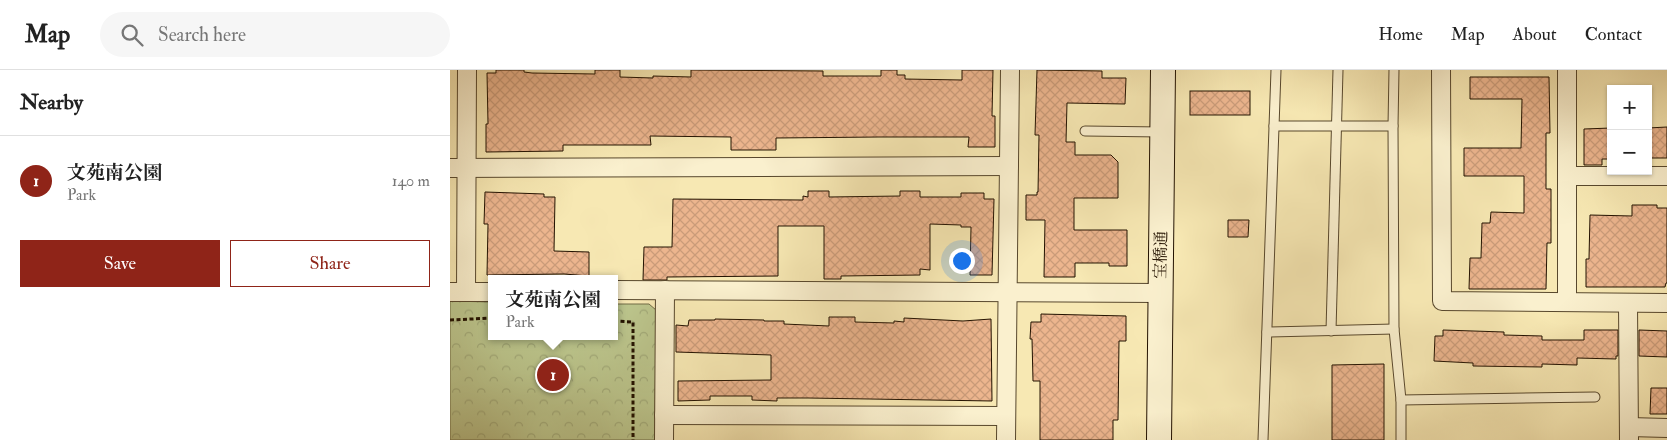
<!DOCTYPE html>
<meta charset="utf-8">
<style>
body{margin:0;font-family:"IM FELL Double Pica","Noto Serif JP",serif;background:#f6f6f6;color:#222}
.controls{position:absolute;right:15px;top:15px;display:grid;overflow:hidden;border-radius:0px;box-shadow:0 1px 4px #0004}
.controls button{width:45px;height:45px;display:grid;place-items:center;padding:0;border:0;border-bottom:1px solid #e0e0e0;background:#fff;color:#222;font:25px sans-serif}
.you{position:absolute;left:511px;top:190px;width:18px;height:18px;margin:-12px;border:4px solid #fff;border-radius:50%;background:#1a73e8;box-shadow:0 0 0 8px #1a73e833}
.badge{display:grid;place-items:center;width:32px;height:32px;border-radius:50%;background:#8f2418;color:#fff;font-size:16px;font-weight:700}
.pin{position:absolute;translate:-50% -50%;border:2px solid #fff;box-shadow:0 1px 5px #0006}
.popup{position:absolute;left:38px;top:205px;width:130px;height:65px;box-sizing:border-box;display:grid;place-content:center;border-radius:0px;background:#fff;filter:drop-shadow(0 1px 4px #0005);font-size:16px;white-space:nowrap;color:#767676}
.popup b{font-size:19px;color:#222}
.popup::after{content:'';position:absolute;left:50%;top:100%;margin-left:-10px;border:10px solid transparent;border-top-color:#fff}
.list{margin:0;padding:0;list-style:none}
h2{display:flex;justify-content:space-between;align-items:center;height:65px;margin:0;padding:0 20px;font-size:21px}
h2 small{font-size:16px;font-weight:400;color:#767676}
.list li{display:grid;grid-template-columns:32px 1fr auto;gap:15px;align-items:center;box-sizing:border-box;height:90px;padding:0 20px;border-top:1px solid #e0e0e0}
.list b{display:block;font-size:19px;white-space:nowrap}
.list p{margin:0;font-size:16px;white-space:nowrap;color:#767676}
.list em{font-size:16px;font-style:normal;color:#767676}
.actions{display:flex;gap:10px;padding:15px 20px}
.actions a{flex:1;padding:11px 0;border:1px solid #8f2418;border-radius:0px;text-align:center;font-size:18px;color:#8f2418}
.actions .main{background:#8f2418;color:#fff}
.icon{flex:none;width:28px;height:28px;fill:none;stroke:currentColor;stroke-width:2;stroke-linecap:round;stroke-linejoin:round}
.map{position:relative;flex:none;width:1217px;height:370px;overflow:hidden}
header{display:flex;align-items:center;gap:30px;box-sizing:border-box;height:70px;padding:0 25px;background:#fff;border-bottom:1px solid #e0e0e0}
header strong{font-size:24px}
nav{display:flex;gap:28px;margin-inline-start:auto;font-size:18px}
.search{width:350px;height:45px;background:#f6f6f6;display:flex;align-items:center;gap:12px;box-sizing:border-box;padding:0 18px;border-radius:28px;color:#767676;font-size:19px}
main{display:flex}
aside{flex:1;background:#fff}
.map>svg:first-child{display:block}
</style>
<header>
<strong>Map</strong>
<div class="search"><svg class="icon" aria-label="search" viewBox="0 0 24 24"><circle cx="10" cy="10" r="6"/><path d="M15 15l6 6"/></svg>Search here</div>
<nav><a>Home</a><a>Map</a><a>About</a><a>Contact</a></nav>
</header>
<main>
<aside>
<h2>Nearby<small></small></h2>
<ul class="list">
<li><span class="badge">1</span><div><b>文苑南公園</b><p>Park</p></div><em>140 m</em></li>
</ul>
<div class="actions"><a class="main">Save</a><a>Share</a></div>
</aside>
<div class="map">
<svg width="1217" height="370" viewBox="0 0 1217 370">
<defs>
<pattern id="park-crowns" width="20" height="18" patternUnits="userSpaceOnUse" patternTransform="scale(1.25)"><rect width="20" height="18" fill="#bcc68d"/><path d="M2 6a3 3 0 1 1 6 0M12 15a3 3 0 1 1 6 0" fill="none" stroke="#a1a978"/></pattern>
<pattern id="building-cross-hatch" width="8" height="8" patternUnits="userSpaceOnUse" patternTransform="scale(1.25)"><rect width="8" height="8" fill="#ecb58e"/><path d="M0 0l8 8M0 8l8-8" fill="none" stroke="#ca9b79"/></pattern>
</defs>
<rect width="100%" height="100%" fill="#f7e8b3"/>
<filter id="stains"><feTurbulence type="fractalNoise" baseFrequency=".004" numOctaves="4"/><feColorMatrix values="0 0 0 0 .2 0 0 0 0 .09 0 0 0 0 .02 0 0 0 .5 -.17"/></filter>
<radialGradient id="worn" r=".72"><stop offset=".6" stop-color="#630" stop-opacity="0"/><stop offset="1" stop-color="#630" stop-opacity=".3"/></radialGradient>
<path fill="url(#park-crowns)" stroke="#706c46" d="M0 231 42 232V266H164V234H199L206 240 205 370H0Z"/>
<g fill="url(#building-cross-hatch)" stroke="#231200">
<path d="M46 0H74V2L82 3 145 4V0H170V7L203 8V6L241 7V0L373 1V6H431V0H447V5H455V9L512 10V0H543L542 46H545V77H518L519 67H429L326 68V80H281V67L200 66 201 75H113V81L36 82V54H38L37 3H46Z"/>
<path d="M587 0 652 1V8H676L675 34 617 33 616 72H625V85H661L668 92V128H624V160H677V196H659V193H625V207H594L595 150H576V125H587V122H588L589 65H585Z"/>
<path d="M1020 7H1099L1100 63H1096V119H1101V173H1097L1096 219H1019L1020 188H1031L1032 153H1040L1041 142 1074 143V106H1014V78H1071L1072 29H1020Z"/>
<rect x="740" y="21" width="60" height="24"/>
<path d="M1217 57V88H1198V58Z"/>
<path d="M1161 58V89H1152V95H1134V59Z"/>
<path d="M358 121H379V127L450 126V121H470V127H511V123H534V129H544L542 205H520L521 157H511V155L480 154V200L470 199V205L391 206V209H374V156H328V206L217 207V210H193L194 177H222L223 129 353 130V126L358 127Z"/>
<path d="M35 122 94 124V127H105L104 181 139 182V206L114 204 37 205 38 154H34Z"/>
<path d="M1182 135H1207V138H1217V213H1216L1215 217H1136V189H1139L1140 145 1182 146Z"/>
<path d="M778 150H799L798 167H778Z"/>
<path d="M591 244 676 246V271H669L668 350H663V370H590V311H583L582 269H580L581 252H591Z"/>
<path d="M379 247H405V252L444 253V251L454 252V248L513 251 541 249 542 331 358 328H327V331L302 330V326H260V330L228 331V311L321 310V285L226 282V255L238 256 239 250H265V249L314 250V251H334V254L379 256Z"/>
<path d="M993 260 1054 262V265L1092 266V270H1134V260H1168V286H1166V289L1127 288V295L1092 294V297L1023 296V293L984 291 985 266H993Z"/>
<path d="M1189 260 1217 261V287L1189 286Z"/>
<path d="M934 294V370H882V295Z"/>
<path d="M1201 318H1217V344H1200Z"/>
</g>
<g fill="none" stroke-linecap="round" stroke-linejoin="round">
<defs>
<g id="lane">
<path d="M824 56H943L944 259 951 330 1145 327"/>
<path d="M943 56 944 0"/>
<path d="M635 61 712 62"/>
<path d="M881 261 888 0"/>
<path d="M817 262 944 259"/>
<path d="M951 330V370"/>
<path d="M813 370 826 0"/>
</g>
<g id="street">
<path d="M991 0 992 231 1217 233"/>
<path d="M0 98 559 96"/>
<path d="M1117 106H1217"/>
<path d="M164 220 709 223"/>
<path d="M0 222H42"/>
<path d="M16 222 17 0"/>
<path d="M1117 231V0"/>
<path d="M1178 233 1179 370"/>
<path d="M214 345 556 346"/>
<path d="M1179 357 1217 358"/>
<path d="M214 370 215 220"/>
<path d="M556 370 560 0"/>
</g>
<path id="secondary" d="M709 370 713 0"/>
</defs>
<use href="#lane" stroke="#58482d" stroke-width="11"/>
<use href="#street" stroke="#58482d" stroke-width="20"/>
<use href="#secondary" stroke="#231200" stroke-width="26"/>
<g stroke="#231200" stroke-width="3" stroke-dasharray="4 2.5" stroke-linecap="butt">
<path d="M0 250 42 248"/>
<path d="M164 251 183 252V370"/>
</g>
<use href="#lane" stroke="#faf0ce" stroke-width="9"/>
<use href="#street" stroke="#faf0ce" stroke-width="18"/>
<use href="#secondary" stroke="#faf0ce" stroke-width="24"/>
</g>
<g text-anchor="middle" stroke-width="4.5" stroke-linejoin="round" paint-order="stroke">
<g font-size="16" fill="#231200" stroke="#faf0ce">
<text transform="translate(710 185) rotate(-89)" y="6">宝橋通</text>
</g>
</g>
<rect width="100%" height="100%" filter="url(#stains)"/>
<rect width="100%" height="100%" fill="url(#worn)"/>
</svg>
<div class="controls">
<button>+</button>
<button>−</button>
</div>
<div class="you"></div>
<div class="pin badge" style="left:103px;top:305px">1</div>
<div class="popup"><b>文苑南公園</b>Park</div>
</div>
</main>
